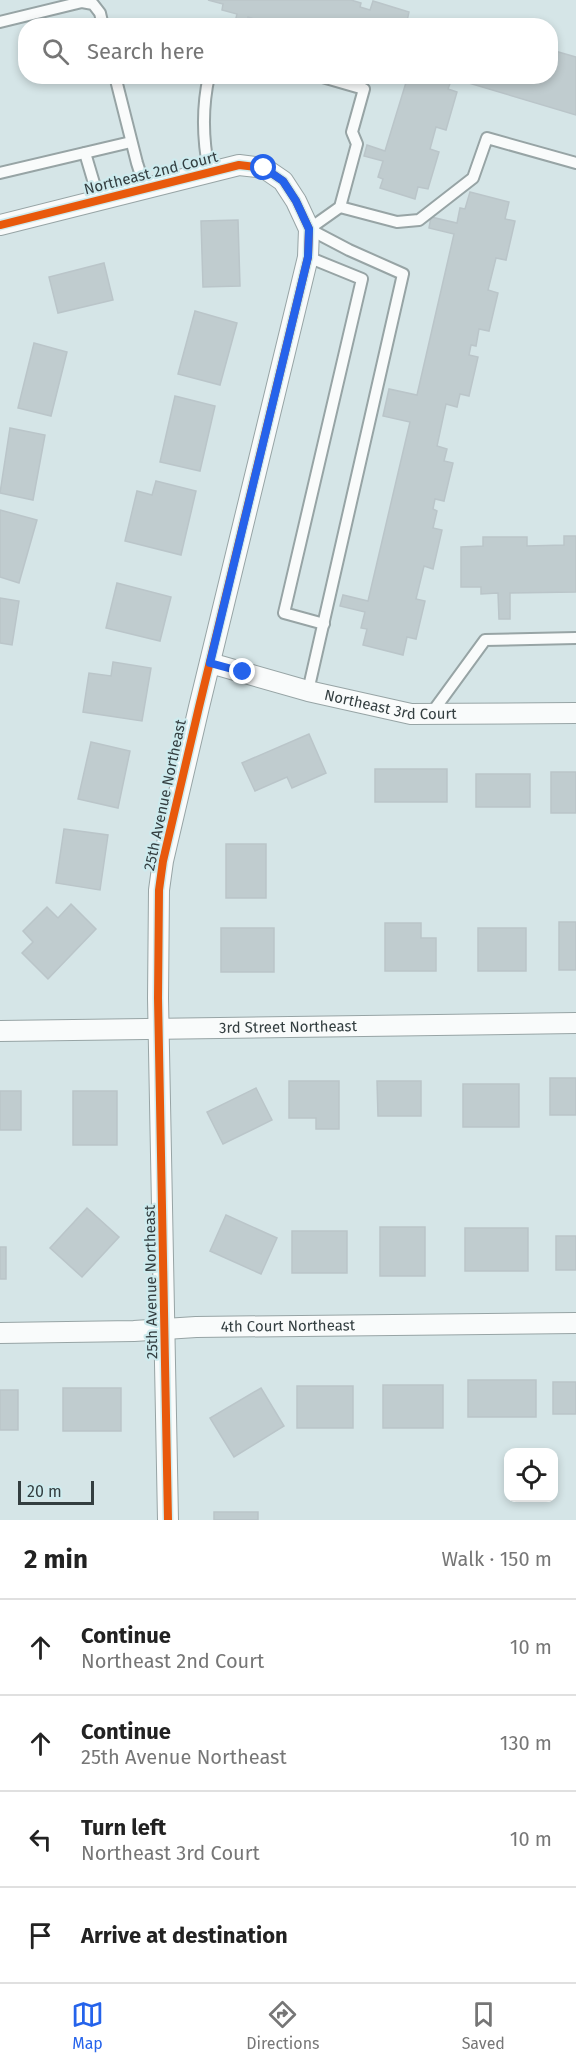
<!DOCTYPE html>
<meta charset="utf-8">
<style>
body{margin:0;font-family:"Fira Sans",sans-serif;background:#f6f6f6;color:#222}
.controls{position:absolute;right:18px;bottom:18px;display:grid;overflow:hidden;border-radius:12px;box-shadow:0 3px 9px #0003}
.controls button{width:54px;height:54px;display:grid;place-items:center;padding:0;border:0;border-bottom:2px solid #e0e0e0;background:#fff;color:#222;font:30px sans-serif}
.scale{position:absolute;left:18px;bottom:15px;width:76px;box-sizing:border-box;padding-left:6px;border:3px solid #333e40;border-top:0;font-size:16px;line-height:21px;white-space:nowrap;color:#333e40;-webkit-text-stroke:4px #ceebee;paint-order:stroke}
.stop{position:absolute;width:18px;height:18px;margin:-14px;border:4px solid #2563eb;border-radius:50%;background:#fff}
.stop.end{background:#2563eb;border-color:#fff;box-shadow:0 2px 6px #0008}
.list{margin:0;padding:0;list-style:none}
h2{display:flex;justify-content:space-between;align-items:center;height:78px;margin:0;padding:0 24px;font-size:26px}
h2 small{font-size:20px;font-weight:400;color:#767676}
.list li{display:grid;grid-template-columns:39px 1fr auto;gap:18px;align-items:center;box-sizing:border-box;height:96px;padding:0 24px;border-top:2px solid #e0e0e0}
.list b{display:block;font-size:22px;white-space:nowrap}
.list p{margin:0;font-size:20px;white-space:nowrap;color:#767676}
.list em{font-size:20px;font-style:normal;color:#767676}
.icon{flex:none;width:33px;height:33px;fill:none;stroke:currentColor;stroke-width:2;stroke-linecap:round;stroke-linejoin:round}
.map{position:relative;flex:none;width:576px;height:1520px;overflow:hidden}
.search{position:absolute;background:#fff;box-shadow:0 3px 9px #0003;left:18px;right:18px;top:18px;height:66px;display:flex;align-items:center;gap:15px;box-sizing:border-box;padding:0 21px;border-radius:24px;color:#767676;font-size:22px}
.sheet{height:462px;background:#fff}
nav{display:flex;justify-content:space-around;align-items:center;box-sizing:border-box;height:84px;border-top:2px solid #e0e0e0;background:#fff;font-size:16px;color:#767676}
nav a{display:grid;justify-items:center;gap:3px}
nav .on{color:#2563eb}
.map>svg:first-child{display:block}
</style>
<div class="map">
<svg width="576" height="1520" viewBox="0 0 576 1520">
<rect width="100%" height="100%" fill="#d5e5e7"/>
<g fill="#c0cccf" stroke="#bac5c9" stroke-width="1.5">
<path d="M208 0H351L361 3 360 7 370 10 373 1 409 12 407 21 420 25 275 26 248 17 246 26H234L237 14 222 10 223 4Z"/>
<path d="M555 51 576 57V115L452 78 448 89 457 92 446 130 436 127 430 149 439 152 428 189 418 187 415 199 380 188 383 179 378 177 383 161 364 156 367 145 385 151 408 76H550V60H552Z"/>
<path d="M470 192 509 202 505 219 515 221 506 260 496 258 488 290 498 293 489 331 479 329 476 346 471 345 469 355 478 357 469 396 460 394 457 407 446 404 437 446 447 449 444 461 453 463 444 501 435 499 433 509 437 511 433 528 442 530 433 569 424 566 416 599 425 601 416 639 407 637 403 655 363 645 367 629 361 628 365 612 340 606 343 595 368 601 410 422 383 416 389 389 417 395 454 234 429 228 431 217 457 223 460 208 465 209Z"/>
<path d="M238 220 240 286 203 287 201 221Z"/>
<path d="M104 263 113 300 58 313 49 277Z"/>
<path d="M195 311 237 323 220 385 178 374Z"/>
<path d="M34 343 67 352 51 416 18 408Z"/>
<path d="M175 396 215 406 200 471 160 462Z"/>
<path d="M10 428 45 435 33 500 0 493Z"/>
<path d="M156 481 196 491 181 555 125 541 137 491 152 495Z"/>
<path d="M0 510 37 520 19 583 0 577Z"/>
<path d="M564 536H576V592L510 593V619H499L498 593 481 594V587H461V547L483 546V537H527V546L564 545Z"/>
<path d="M117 583 171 597 160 641 106 628Z"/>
<path d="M0 598 19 601 12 645 0 643Z"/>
<path d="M113 662 151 668 142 721 83 712 89 673 111 676Z"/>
<path d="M309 734 326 773 292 788 287 777 255 791 242 763Z"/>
<path d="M91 742 130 751 118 808 78 799Z"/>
<rect x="375" y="769" width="72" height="33"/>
<rect x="551" y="772" width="25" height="41"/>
<rect x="476" y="774" width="54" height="33"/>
<path d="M64 829 108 835 100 890 56 883Z"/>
<rect x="226" y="844" width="40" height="54"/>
<path d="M71 904 96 929 48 979 22 953 33 942 23 931 47 907 58 918Z"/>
<rect x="559" y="922" width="17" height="48"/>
<path d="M385 923H421V938H436V971H385Z"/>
<rect x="221" y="928" width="53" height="44"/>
<rect x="478" y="928" width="48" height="43"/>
<rect x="550" y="1078" width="26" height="37"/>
<path d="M289 1081H339V1129H316V1118H289Z"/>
<path d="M377 1081H421V1116H378Z"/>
<rect x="463" y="1084" width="56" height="43"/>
<path d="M256 1088 272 1120 223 1144 207 1112Z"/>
<rect x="0" y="1091" width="21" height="39"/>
<rect x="73" y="1091" width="44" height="54"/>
<path d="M87 1208 119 1237 82 1277 50 1248Z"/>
<path d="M226 1215 277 1238 261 1274 210 1251Z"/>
<rect x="380" y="1227" width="45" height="49"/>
<rect x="465" y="1228" width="63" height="43"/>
<rect x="292" y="1231" width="55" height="42"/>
<rect x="556" y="1236" width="20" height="34"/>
<rect x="0" y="1247" width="6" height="32"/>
<rect x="468" y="1380" width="68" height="37"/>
<rect x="553" y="1382" width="23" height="32"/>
<rect x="383" y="1385" width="60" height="43"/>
<rect x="297" y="1386" width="56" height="42"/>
<rect x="63" y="1388" width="58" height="43"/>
<path d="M261 1388 284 1426 234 1457 210 1418Z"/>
<rect x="0" y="1390" width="18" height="40"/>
<rect x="214" y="1512" width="44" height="8"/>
</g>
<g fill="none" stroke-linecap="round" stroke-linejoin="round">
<defs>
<g id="service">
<path d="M0 22 82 2 93 4 100 13 103 26"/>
<path d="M115 76 137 163 145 188"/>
<path d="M85 153 99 200"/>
<path d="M209 171C203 141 202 107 209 76"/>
<path d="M0 173 131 142"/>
<path d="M340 207 397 222 419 220 473 178 487 138 576 163"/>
<path d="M308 257 362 279 284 613 324 624"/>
<path d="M308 691 403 274 349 250 309 229 340 207 357 144 352 132 364 89 319 76"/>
<path d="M431 714 485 640 576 638"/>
</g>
<g id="minor">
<path d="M0 225 239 165 264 168 283 181 296 201 309 229 308 257 199 707 163 861 159 890 158 998 168 1520"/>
<path id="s1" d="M210 663 308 691 411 714 576 713"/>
<path id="s2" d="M0 1031 576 1023"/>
<path id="s3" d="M0 1333 134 1331 196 1327 576 1323"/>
</g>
</defs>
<use href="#service" stroke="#97a4a5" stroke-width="14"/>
<use href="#minor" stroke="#97a4a5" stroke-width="22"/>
<use href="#service" stroke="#f9fbfb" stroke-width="10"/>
<use href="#minor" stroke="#f9fbfb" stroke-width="20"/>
<defs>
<path id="cycleway" d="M0 225 239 165 264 168 283 181 296 201 309 229 308 257 199 707 163 861 159 890 158 998 168 1520"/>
</defs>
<use href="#cycleway" stroke="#ceebee" stroke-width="11"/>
<use href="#cycleway" stroke="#e8590c" stroke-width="8"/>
</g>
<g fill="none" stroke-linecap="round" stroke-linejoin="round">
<path stroke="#2563eb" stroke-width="8" d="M243 672 210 663 308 257 309 229 296 201 283 181 264 168"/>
</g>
<g text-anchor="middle" stroke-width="4.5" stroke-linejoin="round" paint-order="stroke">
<g font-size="15" fill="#333e40" stroke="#ceebee">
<text transform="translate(151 173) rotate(-14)" y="5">Northeast 2nd Court</text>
<text dy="5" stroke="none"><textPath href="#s1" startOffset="186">Northeast 3rd Court</textPath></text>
<text transform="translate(165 795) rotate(-78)" y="5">25th Avenue Northeast</text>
<text dy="5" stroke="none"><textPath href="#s2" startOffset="288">3rd Street Northeast</textPath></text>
<text transform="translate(151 1282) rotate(-91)" y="5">25th Avenue Northeast</text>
<text dy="5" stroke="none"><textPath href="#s3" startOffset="288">4th Court Northeast</textPath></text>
</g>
</g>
</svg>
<div class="controls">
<button><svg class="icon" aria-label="locate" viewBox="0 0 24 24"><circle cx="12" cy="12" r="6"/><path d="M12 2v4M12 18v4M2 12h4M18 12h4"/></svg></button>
</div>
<div class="scale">20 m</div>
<div class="stop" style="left:264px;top:168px"></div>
<div class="stop end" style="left:243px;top:672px"></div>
<div class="search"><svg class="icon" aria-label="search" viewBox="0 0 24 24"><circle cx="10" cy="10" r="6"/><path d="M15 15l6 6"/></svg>Search here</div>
</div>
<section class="sheet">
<h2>2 min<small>Walk · 150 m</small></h2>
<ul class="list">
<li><svg class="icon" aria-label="ahead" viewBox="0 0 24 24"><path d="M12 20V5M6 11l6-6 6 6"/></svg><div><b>Continue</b><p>Northeast 2nd Court</p></div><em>10 m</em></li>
<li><svg class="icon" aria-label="ahead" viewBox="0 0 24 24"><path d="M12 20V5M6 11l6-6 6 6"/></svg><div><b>Continue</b><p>25th Avenue Northeast</p></div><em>130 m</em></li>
<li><svg class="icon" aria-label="left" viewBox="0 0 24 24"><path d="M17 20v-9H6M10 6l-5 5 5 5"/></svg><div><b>Turn left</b><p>Northeast 3rd Court</p></div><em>10 m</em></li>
<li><svg class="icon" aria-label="arrive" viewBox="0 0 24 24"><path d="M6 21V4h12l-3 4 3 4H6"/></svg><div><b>Arrive at destination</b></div></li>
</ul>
</section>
<nav>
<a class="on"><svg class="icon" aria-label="map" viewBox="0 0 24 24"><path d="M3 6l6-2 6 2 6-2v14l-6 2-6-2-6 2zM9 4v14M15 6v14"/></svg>Map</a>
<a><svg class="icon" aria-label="directions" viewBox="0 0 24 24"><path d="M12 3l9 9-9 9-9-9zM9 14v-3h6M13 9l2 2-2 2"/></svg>Directions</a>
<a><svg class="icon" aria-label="saved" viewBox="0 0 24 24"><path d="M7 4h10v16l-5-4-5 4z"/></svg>Saved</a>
</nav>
